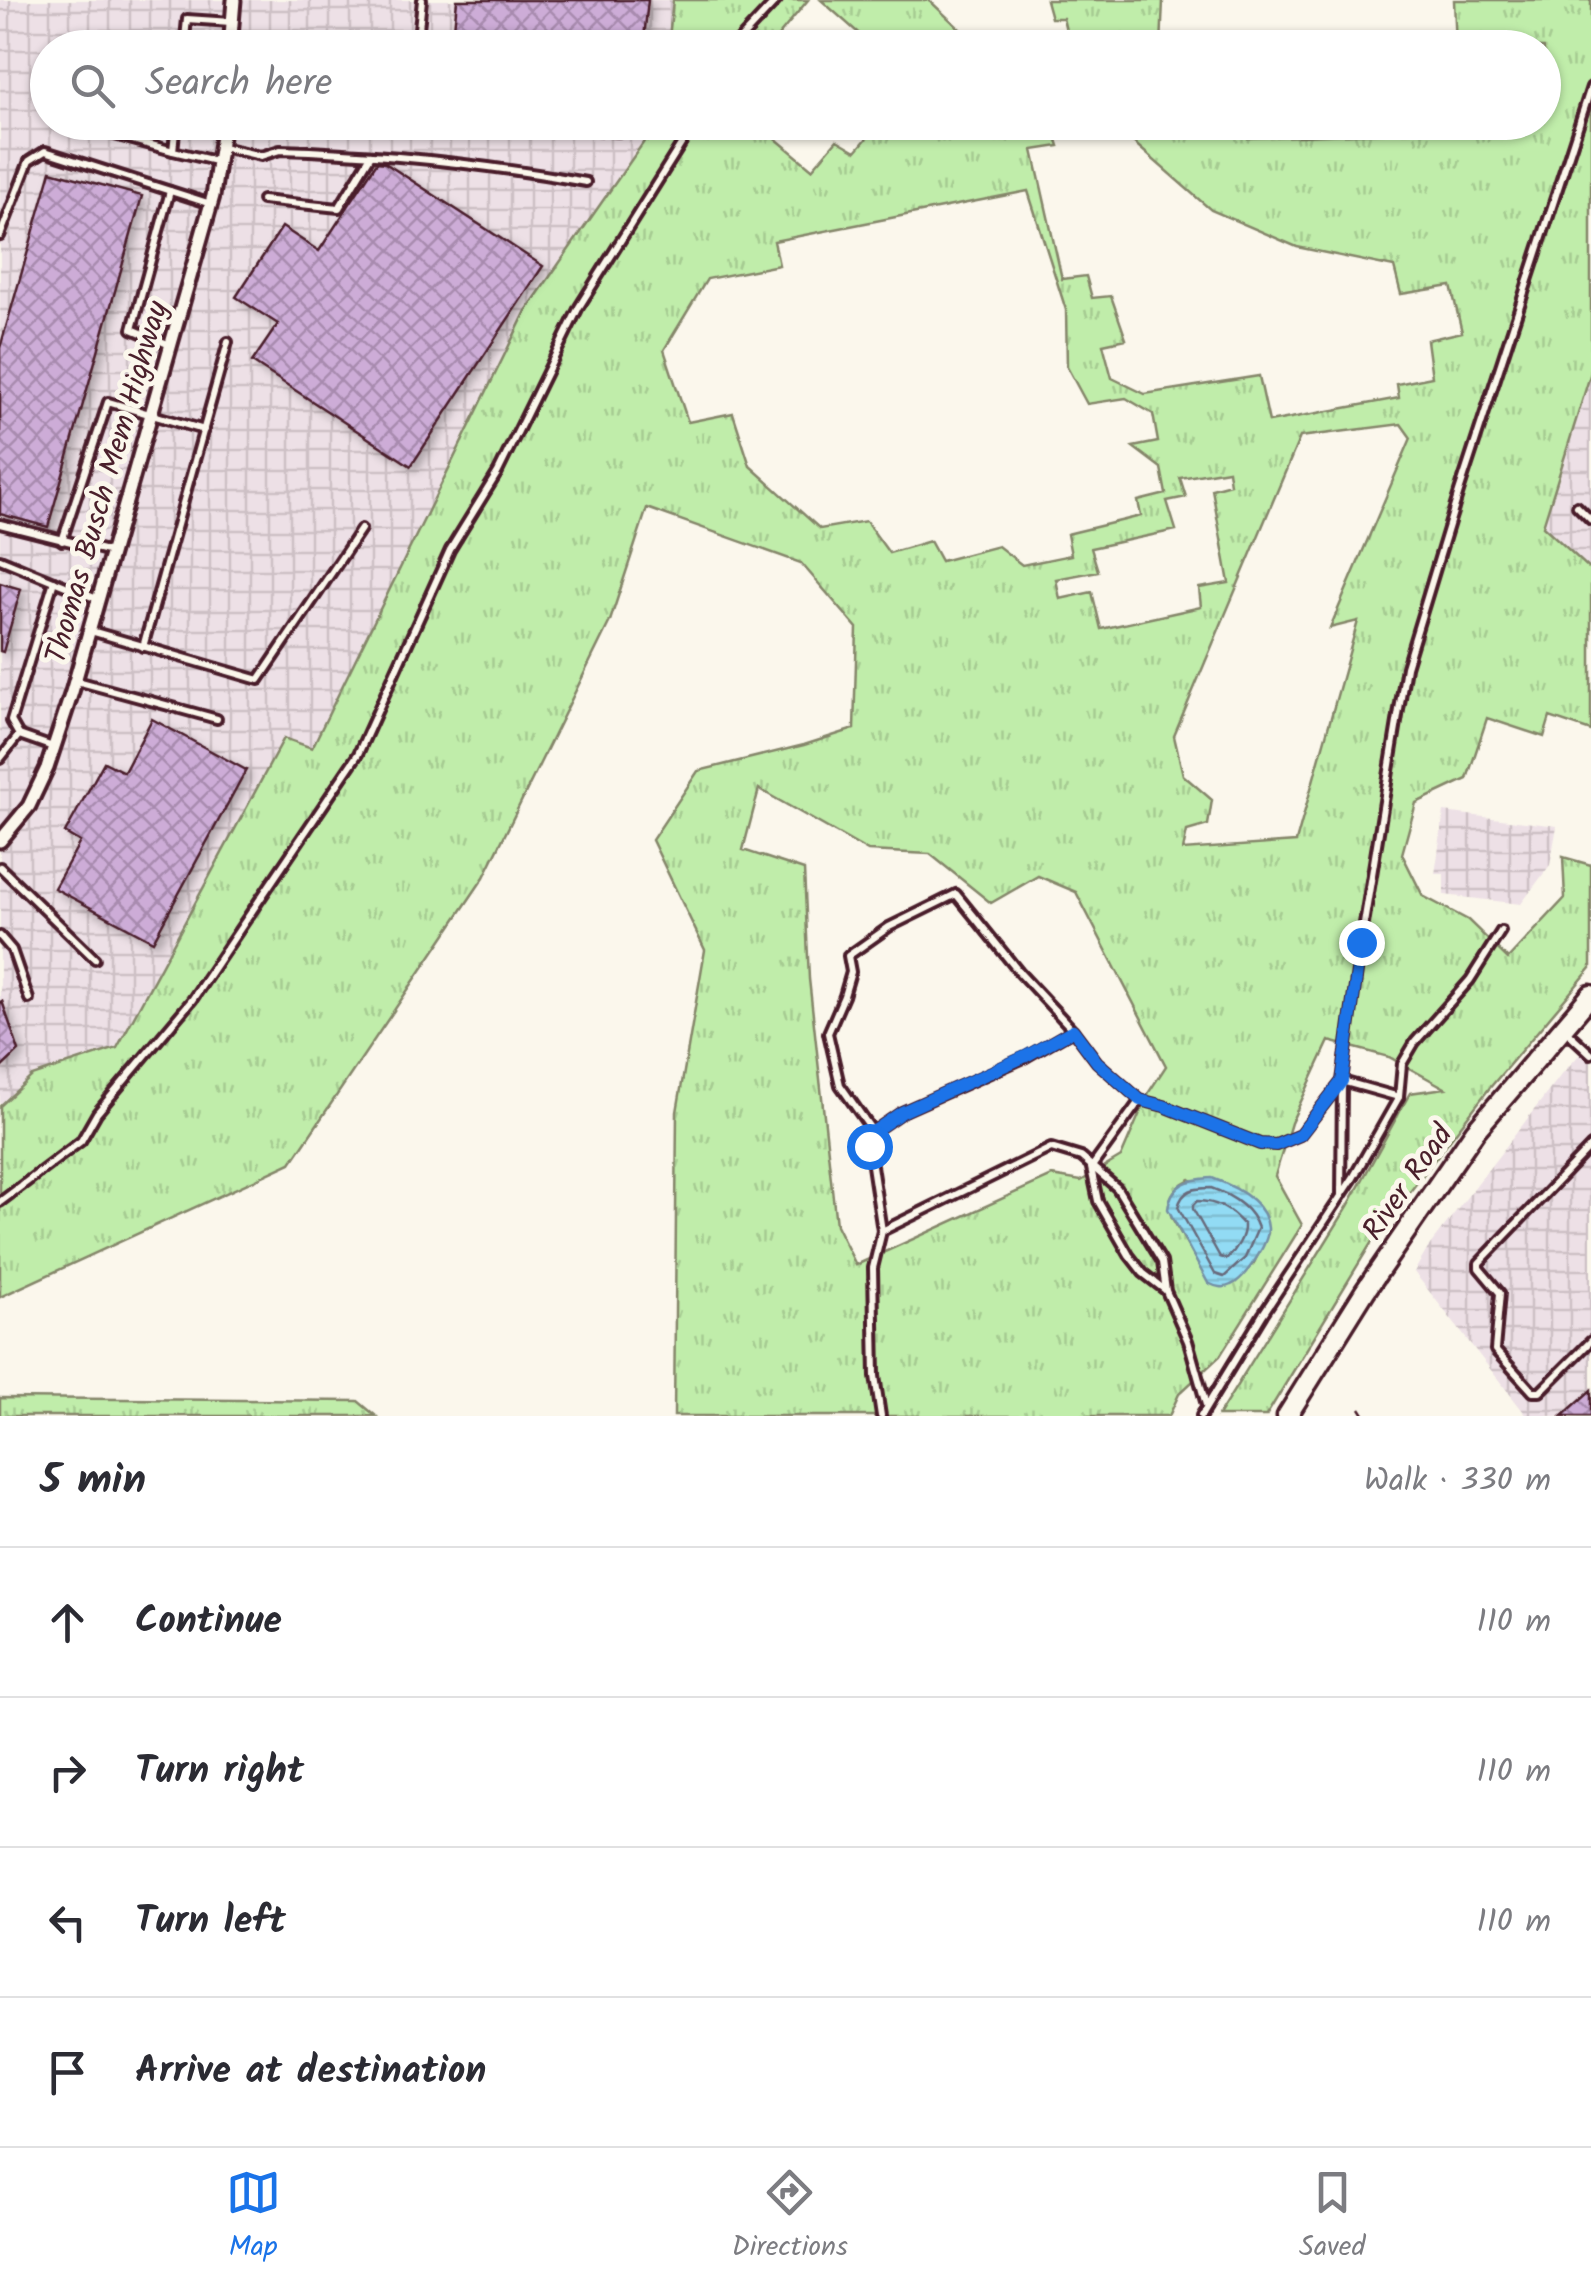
<!DOCTYPE html>
<meta charset="utf-8">
<style>
body{margin:0;font-family:Kalam,sans-serif;background:#f7f7f7;color:#2b2b33}
.stop{position:absolute;width:30px;height:30px;margin:-22px;border:8px solid #1a73e8;border-radius:50%;background:#fff}
.stop.end{background:#1a73e8;border-color:#fff;box-shadow:0 2px 10px #0008}
.list{margin:0;padding:0;list-style:none}
h2{display:flex;justify-content:space-between;align-items:center;height:130px;margin:0;padding:0 40px;font-size:42px}
h2 small{font-size:32px;font-weight:400;color:#7c7c81}
.list li{display:grid;grid-template-columns:65px 1fr auto;gap:30px;align-items:center;box-sizing:border-box;height:150px;padding:0 40px;border-top:2px solid #e1e1e2}
.list b{display:block;font-size:38px;white-space:nowrap}
.list em{font-size:32px;font-style:normal;color:#7c7c81}
.icon{flex:none;width:55px;height:55px;fill:none;stroke:currentColor;stroke-width:2;stroke-linecap:round;stroke-linejoin:round}
.map{position:relative;flex:none;width:1591px;height:1416px;overflow:hidden}
.search{position:absolute;background:#fff;box-shadow:0 2px 8px #0004;left:30px;right:30px;top:30px;height:110px;display:flex;align-items:center;gap:25px;box-sizing:border-box;padding:0 35px;border-radius:55px;color:#7c7c81;font-size:38px}
.sheet{height:730px;background:#fff}
nav{display:flex;justify-content:space-around;align-items:center;box-sizing:border-box;height:140px;border-top:2px solid #e1e1e2;background:#fff;font-size:28px;color:#7c7c81}
nav a{display:grid;justify-items:center;gap:5px}
nav .on{color:#1a73e8}
.map>svg:first-child{display:block}
</style>
<div class="map">
<svg width="1591" height="1416" viewBox="0 0 1591 1416">
<defs>
<pattern id="industrial-grid" width="8" height="8" patternUnits="userSpaceOnUse" patternTransform="scale(2.5)"><rect width="8" height="8" fill="#ede0e6"/><path d="M0 4h8M4 0v8" fill="none" stroke="#cdc0c5"/></pattern>
<pattern id="grass-tufts" width="24" height="20" patternUnits="userSpaceOnUse" patternTransform="scale(2.5)"><rect width="24" height="20" fill="#c0edaa"/><path d="M3 7l-1-3M5 7V3M7 7l1-3M15 17l-1-3M17 17v-4M19 17l1-3" fill="none" stroke="#a6cb92"/></pattern>
<pattern id="water-rules" width="6" height="5" patternUnits="userSpaceOnUse" patternTransform="scale(2.5)"><rect width="6" height="5" fill="#92dbf4"/><path d="M0 2.5h6" fill="none" stroke="#7fbcd1"/></pattern>
<pattern id="building-cross-hatch" width="8" height="8" patternUnits="userSpaceOnUse" patternTransform="scale(2.5)"><rect width="8" height="8" fill="#cdacd7"/><path d="M0 0l8 8M0 8l8-8" fill="none" stroke="#a88baf"/></pattern>
<filter id="shadow"><feDropShadow dx="5" dy="5" stdDeviation="5" flood-color="#0004"/></filter>
</defs>
<rect width="100%" height="100%" fill="#fbf7ec"/>
<filter id="ink" filterUnits="userSpaceOnUse"><feTurbulence type="fractalNoise" baseFrequency=".01" numOctaves="2"/><feDisplacementMap in="SourceGraphic" scale="20" xChannelSelector="R" yChannelSelector="G"/><feConvolveMatrix kernelMatrix="1 2 1 2 8 2 1 2 1" color-interpolation-filters="sRGB"/></filter>
<g filter="url(#ink)">
<g fill="url(#industrial-grid)">
<path d="M0 0H673L668 47 48 48V122L657 123 526 311 312 748 283 738 117 1049 32 1076 0 1106Z"/>
<path d="M1591 372V570L1543 526Z"/>
<path d="M1444 812 1557 826 1550 865 1521 904 1444 895V874H1435Z"/>
<path d="M1591 1042V1416H1527L1414 1272 1430 1245 1561 1075Z"/>
</g>
<g fill="url(#grass-tufts)" stroke="#85866a" stroke-width="2.5" fill-rule="evenodd">
<path d="M673 0H808L769 47 668 48Z"/>
<path d="M821 0H929L961 30 966 47H874Z"/>
<path d="M1046 0H1163L1161 47H1070L1063 18H1051Z"/>
<path d="M1454 0H1591V372L1543 526 1591 570V731L1550 717 1544 737 1487 718 1467 779 1416 803 1402 854 1423 896 1468 920 1508 959 1565 898 1563 857 1591 865V968L1488 1090 1373 1240 1266 1416H1218L1348 1206 1410 1093 1445 1088 1389 1057 1329 1041 1291 1123 1275 1176 1302 1225 1220 1356 1179 1394 1169 1416H674L677 1112 705 950 652 840 698 771 804 745 854 729 857 628 801 563 647 508 610 621 484 877 291 1163 0 1297V1106L32 1076 117 1048 284 738 312 748 526 311 657 123H757L812 169 837 140 856 151 880 123H1052L1059 146 1033 150 1062 279 1086 276 1092 298 1111 296 1126 339 1103 344 1112 378 1145 394 1259 376 1269 422 1399 398 1397 384 1432 377 1427 340 1462 332 1451 286 1401 294 1394 267 1297 247 1211 210 1116 127 1115 123H1247L1248 138 1458 130 1459 123 1544 122V48L1456 47ZM1028 191 1066 310 1067 367 1087 404 1126 398 1153 414 1158 442 1133 447 1161 468 1166 494 1138 501 1141 516 1067 534 1071 555 1022 565 998 546 941 561 930 541 889 553 866 521 820 529 750 466 733 413 688 422 664 350 707 279 779 265 774 241ZM1401 424 1411 438 1330 628 1358 621 1296 842 1183 850 1187 831 1208 825 1212 800 1183 775 1174 736 1300 437ZM1228 470 1230 484 1212 489 1229 583 1199 588 1201 607 1101 629 1092 592 1060 599 1056 579 1098 571 1091 548 1176 530 1167 501 1186 497 1180 478ZM759 789 868 851 930 854 991 903 1038 876 1076 892 1166 1066 1149 1092 1121 1157 1081 1181 1052 1176 856 1265 836 1225 809 979 804 870 743 850ZM1190 1179 1268 1233 1254 1263 1235 1283H1209L1172 1218C1164 1200 1174 1187 1190 1179Z"/>
<path d="M0 1398 358 1401 376 1416H0Z"/>
</g>
<path fill="url(#water-rules)" stroke="#7590a4" stroke-width="2.5" d="M1212 1178C1234 1186 1266 1201 1268 1228 1269 1243 1245 1279 1231 1285 1223 1289 1216 1287 1208 1283L1168 1209C1171 1183 1189 1179 1212 1178Z"/>
<g fill="none" stroke-linecap="round" stroke-linejoin="round">
<g stroke="#676a7b" stroke-width="2.5">
<path d="M1211 1188C1231 1195 1251 1207 1258 1228L1245 1258 1224 1277 1215 1274 1178 1207C1183 1189 1194 1188 1211 1188Z"/>
<path d="M1197 1201C1217 1201 1231 1210 1244 1225 1245 1237 1235 1251 1227 1259L1220 1257 1193 1209V1205Z"/>
</g>
</g>
<g fill="url(#building-cross-hatch)" stroke="#4a1f2b" stroke-width="2.5" filter="url(#shadow)">
<path d="M457 0H648L643 48H452Z"/>
<path d="M377 162 385 163 543 266 411 466 252 362 278 324 236 297 282 227 319 251Z"/>
<path d="M51 171 142 196 48 527 0 514V348Z"/>
<path d="M0 583 21 589 3 652 0 651Z"/>
<path d="M152 719 246 770 153 941 54 888 80 842 65 833 104 762 124 772Z"/>
<path d="M2 1001 19 1051 0 1069V1002Z"/>
<path d="M1591 1390V1416H1562Z"/>
</g>
<g fill="none" stroke-linecap="round" stroke-linejoin="round">
<defs>
<g id="lane">
<path d="M184 48 187 19 231 22"/>
<path d="M417 48 422 0"/>
<path d="M732 48 777 0"/>
<path d="M176 122 173 151 220 162"/>
<path d="M509 122 618 132"/>
<path d="M111 134 173 151"/>
<path d="M222 147 261 156 280 150C383 153 484 164 586 182"/>
<path d="M262 200 339 208 371 155"/>
<path d="M0 236 29 161 45 151 211 204"/>
<path d="M170 345 132 329 170 191"/>
<path d="M1577 506 1591 520"/>
<path d="M0 524 111 552"/>
<path d="M62 541 108 402 204 430"/>
<path d="M0 559 97 599"/>
<path d="M91 631 259 680 361 529"/>
<path d="M143 647 228 342"/>
<path d="M77 681 217 719"/>
<path d="M19 735 11 721 54 581"/>
<path d="M0 759 19 735 53 747"/>
<path d="M0 867 95 959"/>
<path d="M0 936 12 950 29 999"/>
<path d="M1563 1028 1591 1054"/>
<path d="M1140 1100 1091 1168 1098 1201 1129 1255 1143 1273 1165 1290"/>
<path d="M873 1132 840 1085 828 1033 844 996 851 972 848 956 889 927 956 894 1019 972 1073 1030 1097 1062 1140 1100 1164 1106 1260 1144 1276 1145 1300 1135 1342 1081 1399 1097"/>
<path d="M1591 1146 1479 1263V1268L1500 1293 1495 1350 1533 1392H1540L1591 1341"/>
<path d="M1341 1196 1342 1081 1361 942 1406 667 1459 492 1591 87"/>
<path d="M0 1202 81 1141 97 1113 192 1000 358 754 450 550 498 472 579 307 695 122"/>
<path d="M882 1231 1051 1148 1081 1157 1117 1188 1162 1262 1166 1291 1188 1341 1206 1405"/>
<path d="M881 1416 875 1376 873 1268 882 1231 869 1146 873 1132 902 1112 1026 1057 1073 1030"/>
<path d="M1201 1416 1263 1314 1353 1178 1399 1097 1402 1064 1415 1042 1470 980 1501 931"/>
</g>
<g id="street">
<path d="M230 48 234 0"/>
<path d="M0 841 29 806 47 768 72 692 213 196 224 122"/>
</g>
<path id="primary" d="M1287 1416 1365 1291 1475 1131 1591 995"/>
</defs>
<use href="#lane" stroke="#4a1f2b" stroke-width="14"/>
<use href="#street" stroke="#4a1f2b" stroke-width="19"/>
<use href="#primary" stroke="#4a1f2b" stroke-width="25"/>
<path stroke="#4a1f2b" stroke-width="2.5" stroke-dasharray="8 8" stroke-linecap="butt" d="M1360 1408 1365 1416"/>
<use href="#lane" stroke="#fbf7ec" stroke-width="6"/>
<use href="#street" stroke="#fbf7ec" stroke-width="11"/>
<use href="#primary" stroke="#fbf7ec" stroke-width="18"/>
</g>
</g>
<g fill="none" stroke-linecap="round" stroke-linejoin="round" filter="url(#ink)">
<path stroke="#1a73e8" stroke-width="12" d="M869 1146 873 1132 902 1112 1026 1056 1073 1030 1097 1062 1140 1100 1164 1106 1260 1144 1276 1145 1300 1135 1342 1081 1361 942"/>
</g>
<g text-anchor="middle" stroke-width="10" stroke-linejoin="round" paint-order="stroke">
<g font-size="30" fill="#4a1f2b" stroke="#fbf7ec">
<text transform="translate(106 482) rotate(-74)" y="10">Thomas Busch Mem Highway</text>
<text transform="translate(1407 1182) rotate(-55)" y="10">River Road</text>
</g>
</g>
</svg>
<div class="stop" style="left:869px;top:1146px"></div>
<div class="stop end" style="left:1361px;top:942px"></div>
<div class="search"><svg class="icon" aria-label="search" viewBox="0 0 24 24"><circle cx="10" cy="10" r="6"/><path d="M15 15l6 6"/></svg>Search here</div>
</div>
<section class="sheet">
<h2>5 min<small>Walk · 330 m</small></h2>
<ul class="list">
<li><svg class="icon" aria-label="ahead" viewBox="0 0 24 24"><path d="M12 20V5M6 11l6-6 6 6"/></svg><div><b>Continue</b></div><em>110 m</em></li>
<li><svg class="icon" aria-label="right" viewBox="0 0 24 24"><path d="M7 20v-9h11M14 6l5 5-5 5"/></svg><div><b>Turn right</b></div><em>110 m</em></li>
<li><svg class="icon" aria-label="left" viewBox="0 0 24 24"><path d="M17 20v-9H6M10 6l-5 5 5 5"/></svg><div><b>Turn left</b></div><em>110 m</em></li>
<li><svg class="icon" aria-label="arrive" viewBox="0 0 24 24"><path d="M6 21V4h12l-3 4 3 4H6"/></svg><div><b>Arrive at destination</b></div></li>
</ul>
</section>
<nav>
<a class="on"><svg class="icon" aria-label="map" viewBox="0 0 24 24"><path d="M3 6l6-2 6 2 6-2v14l-6 2-6-2-6 2zM9 4v14M15 6v14"/></svg>Map</a>
<a><svg class="icon" aria-label="directions" viewBox="0 0 24 24"><path d="M12 3l9 9-9 9-9-9zM9 14v-3h6M13 9l2 2-2 2"/></svg>Directions</a>
<a><svg class="icon" aria-label="saved" viewBox="0 0 24 24"><path d="M7 4h10v16l-5-4-5 4z"/></svg>Saved</a>
</nav>
